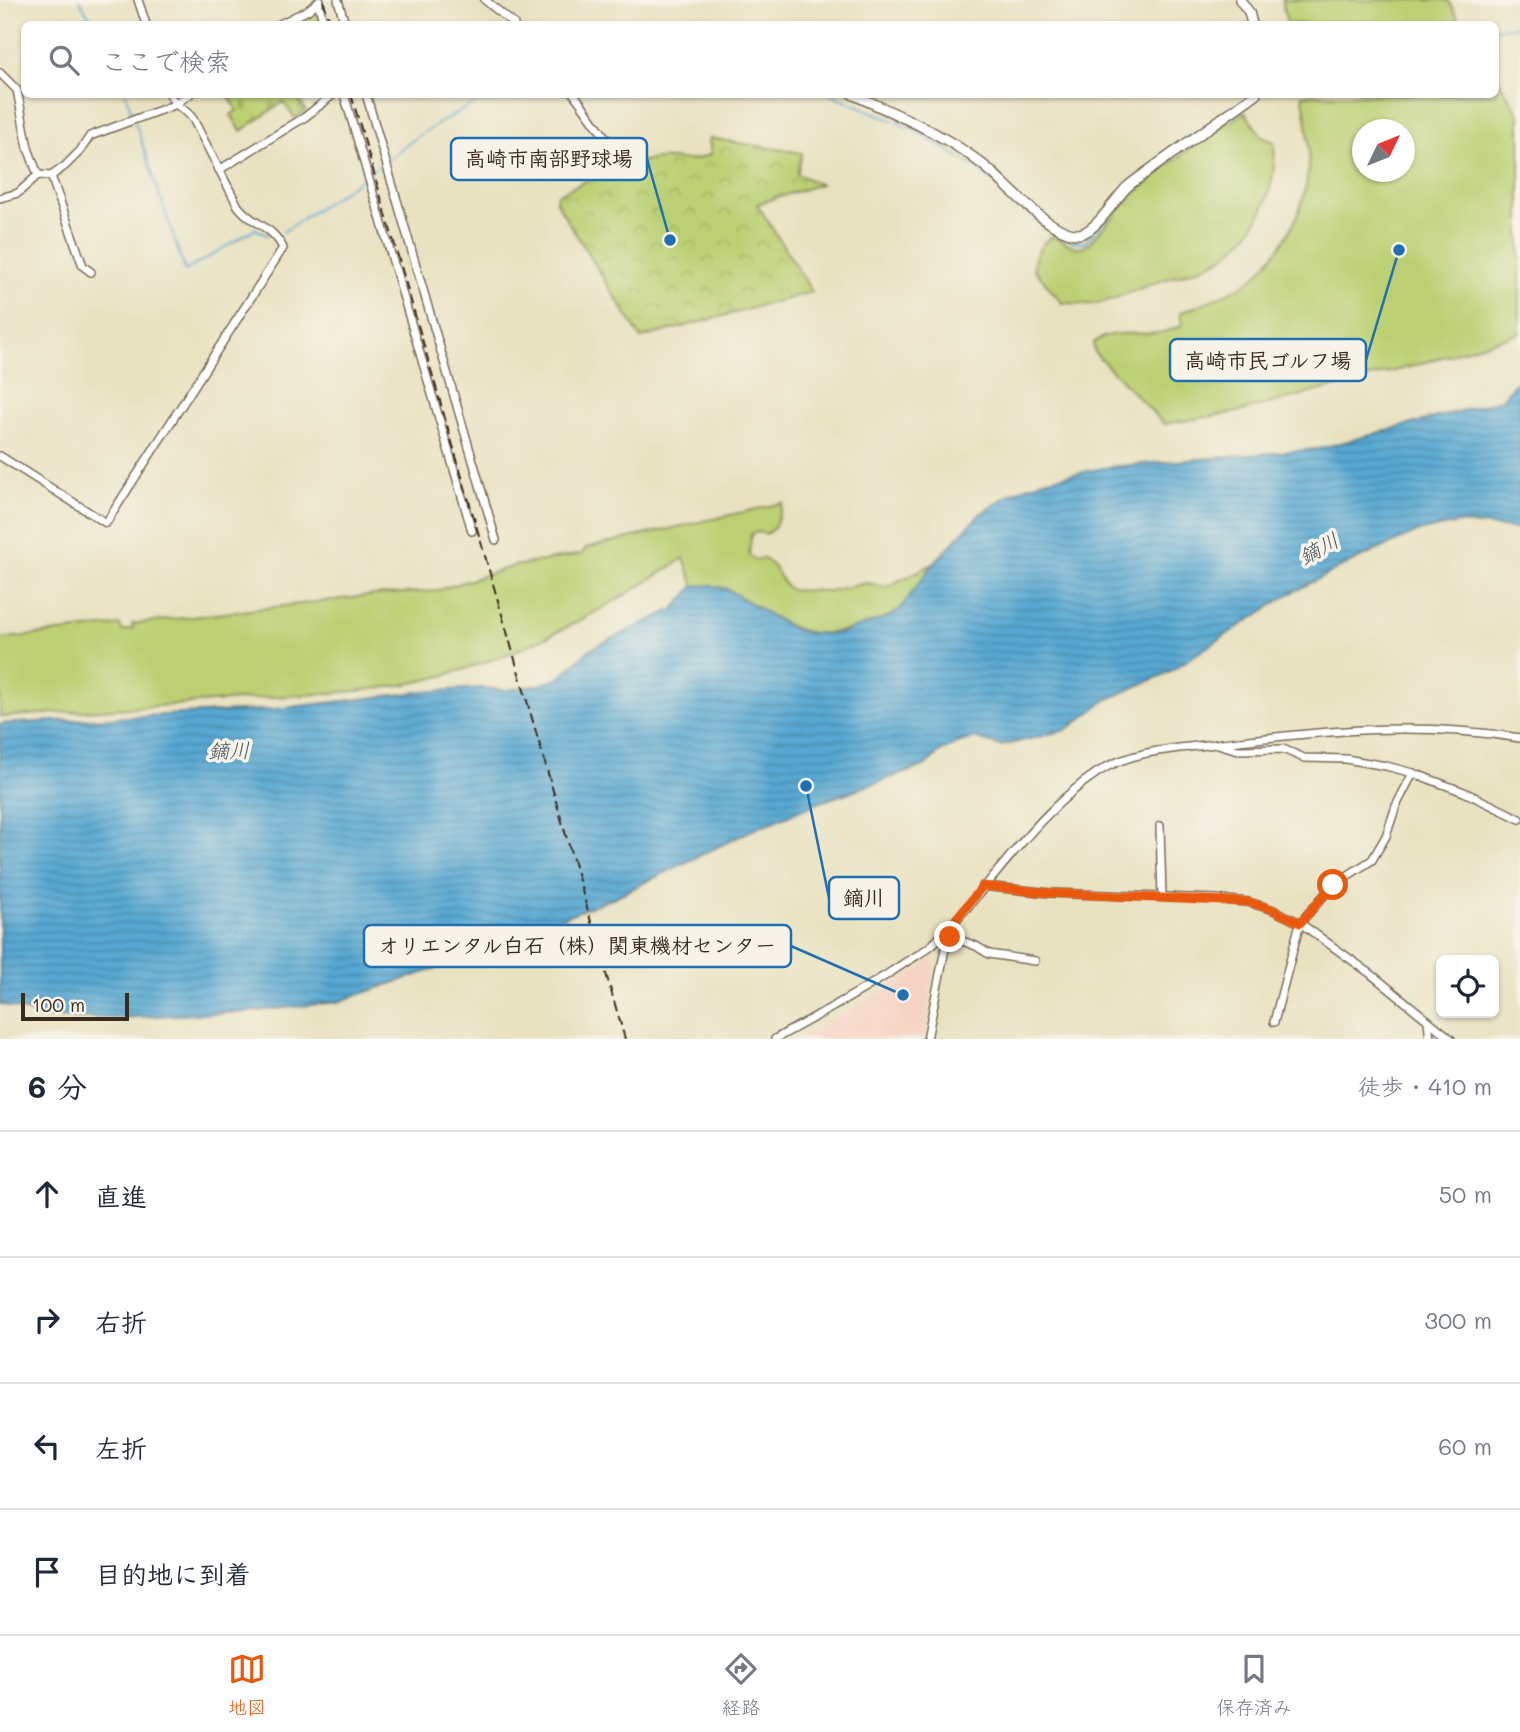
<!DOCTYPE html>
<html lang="ja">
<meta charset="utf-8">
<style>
body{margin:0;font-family:Mali,"Klee One",sans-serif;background:#f2f2f3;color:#1f2937}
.controls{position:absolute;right:21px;bottom:21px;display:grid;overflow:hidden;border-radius:10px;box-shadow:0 2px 5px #0004}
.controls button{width:63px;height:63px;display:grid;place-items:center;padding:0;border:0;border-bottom:2px solid #e0e1e3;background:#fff;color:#1f2937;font:35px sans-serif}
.compass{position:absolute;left:1352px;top:119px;width:63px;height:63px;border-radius:50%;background:#fff;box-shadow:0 2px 5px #0004;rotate:47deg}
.scale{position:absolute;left:21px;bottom:18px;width:108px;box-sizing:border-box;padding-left:7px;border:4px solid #3b2a1e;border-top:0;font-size:19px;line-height:24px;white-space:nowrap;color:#3b2a1e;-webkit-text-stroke:5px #f7f3e8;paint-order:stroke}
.stop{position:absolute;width:21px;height:21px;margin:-16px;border:5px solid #ea580c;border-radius:50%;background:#fff}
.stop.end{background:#ea580c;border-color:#fff;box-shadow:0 2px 7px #0008}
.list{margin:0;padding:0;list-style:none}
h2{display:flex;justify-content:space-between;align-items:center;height:91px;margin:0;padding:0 28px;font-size:30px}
h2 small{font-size:23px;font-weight:400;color:#747a83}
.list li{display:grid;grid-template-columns:46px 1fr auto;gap:21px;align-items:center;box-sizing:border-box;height:126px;padding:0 28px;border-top:2px solid #e0e1e3}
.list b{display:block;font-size:26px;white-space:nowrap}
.list em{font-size:23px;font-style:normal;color:#747a83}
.icon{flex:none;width:38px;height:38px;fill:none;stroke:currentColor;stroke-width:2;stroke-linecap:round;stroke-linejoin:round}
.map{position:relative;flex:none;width:1520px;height:1039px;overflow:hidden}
.search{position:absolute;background:#fff;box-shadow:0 2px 5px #0004;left:21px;right:21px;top:21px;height:77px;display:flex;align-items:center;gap:18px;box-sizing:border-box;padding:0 24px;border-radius:10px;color:#747a83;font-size:26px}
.sheet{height:595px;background:#fff}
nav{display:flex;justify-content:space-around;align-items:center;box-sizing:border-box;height:98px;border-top:2px solid #e0e1e3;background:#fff;font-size:19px;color:#747a83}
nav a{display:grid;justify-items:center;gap:4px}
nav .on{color:#ea580c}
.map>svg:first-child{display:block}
</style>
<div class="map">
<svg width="1520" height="1039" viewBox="0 0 1520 1039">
<defs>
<pattern id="cemetery-stones" width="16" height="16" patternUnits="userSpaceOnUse" patternTransform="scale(1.75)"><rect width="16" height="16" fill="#bcd073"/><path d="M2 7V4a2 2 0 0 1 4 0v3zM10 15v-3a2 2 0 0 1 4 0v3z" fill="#a2b363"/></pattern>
<pattern id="park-crowns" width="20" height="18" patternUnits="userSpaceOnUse" patternTransform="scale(1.75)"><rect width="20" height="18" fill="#bcd073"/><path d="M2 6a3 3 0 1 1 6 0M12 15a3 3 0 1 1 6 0" fill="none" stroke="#a2b363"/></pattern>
<pattern id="water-rules" width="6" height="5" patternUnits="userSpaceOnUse" patternTransform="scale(1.75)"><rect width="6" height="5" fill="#57a8d2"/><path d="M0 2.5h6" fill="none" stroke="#4989aa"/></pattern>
</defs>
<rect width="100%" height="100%" fill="#f7f3e8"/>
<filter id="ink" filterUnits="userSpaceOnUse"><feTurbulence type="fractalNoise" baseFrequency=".0143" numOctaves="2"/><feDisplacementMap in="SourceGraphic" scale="14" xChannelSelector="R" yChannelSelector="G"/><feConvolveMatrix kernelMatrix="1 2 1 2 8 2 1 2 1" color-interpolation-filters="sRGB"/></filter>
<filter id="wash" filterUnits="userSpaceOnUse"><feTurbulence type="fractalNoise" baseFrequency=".00686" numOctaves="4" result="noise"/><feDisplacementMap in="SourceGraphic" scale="28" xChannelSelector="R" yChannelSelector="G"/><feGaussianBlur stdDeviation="1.57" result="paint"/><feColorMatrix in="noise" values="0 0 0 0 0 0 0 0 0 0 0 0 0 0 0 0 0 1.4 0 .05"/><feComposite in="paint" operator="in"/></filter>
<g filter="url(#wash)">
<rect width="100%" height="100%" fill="#e9e2c1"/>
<path fill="#f6d2c3" d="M934 958 925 1039H799L908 976Z"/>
<g fill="#bcd073" stroke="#7c7d48" stroke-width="2" fill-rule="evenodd">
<path d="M1282 0H1448L1461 24H1287Z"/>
<path d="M1496 75 1520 116V333L1413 366 1238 412 1164 424 1095 353 1093 344C1106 329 1139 335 1158 333 1165 332 1173 329 1180 327L1182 324 1180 313C1203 303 1228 295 1249 281 1260 273 1270 260 1278 249 1313 203 1314 149 1302 95L1496 94ZM1362 130H1404V172H1362Z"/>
<path d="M1245 112 1262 137 1274 142C1278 188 1258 238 1216 261 1198 271 1175 276 1155 283 1136 289 1114 301 1094 304 1084 305 1072 303 1062 303L1034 269C1033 256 1041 245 1050 237 1065 237 1072 254 1088 244 1104 227 1119 209 1136 193 1170 162 1206 136 1245 112Z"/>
<path d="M783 503 775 527 767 534 758 532 751 534 749 555 755 560 763 558C781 569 776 580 791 590L829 591 867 583 886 587 933 564C922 578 913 594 901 607 893 617 880 620 868 624 825 638 806 638 767 613 741 598 726 584 694 586L684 558C608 608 530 652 442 676 388 691 330 693 275 697 183 705 92 710 0 717V639L120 625 122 631 133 629 132 624 375 595 435 591 514 566 582 554 586 548Z"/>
</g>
<g fill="url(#cemetery-stones)" stroke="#7c7d48" stroke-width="2">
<path d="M313 12 317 14 320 24H290Z"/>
<path d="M228 95H296L306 111 295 118 283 102 241 131 231 115 237 110Z"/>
</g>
<path fill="url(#park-crowns)" stroke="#7c7d48" stroke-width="2" d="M709 138 802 153 797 174 820 184 757 204 812 292 641 338 564 215 556 201 557 195C588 179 622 163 657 159 681 157 686 165 711 154Z"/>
<path fill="url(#water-rules)" stroke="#496978" stroke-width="2" d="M1516 382 1520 383V529L1458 523 1417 532 1358 559 1291 593 1167 673 1106 700 1066 730 1001 746 974 738 960 742 940 752 924 766 818 803 750 831 615 897 554 921 551 926 527 938 337 1002 247 1012 111 1018 46 1017 0 1004V724L275 709 420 692 482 688 506 690 540 685 559 678 590 649 674 609 694 586 710 585 727 589 793 629 810 633H840L888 617 900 609 933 564 980 514 1012 493 1044 480 1108 467 1318 449 1501 400Z"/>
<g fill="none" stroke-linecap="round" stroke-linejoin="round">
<g stroke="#57a8d2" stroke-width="2">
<path d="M80 0 93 24"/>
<path d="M1496 29 1520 25"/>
<path d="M126 94 133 117"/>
<path d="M830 94 913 129 982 171 1037 219"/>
<path d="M1233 116 1241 111"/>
<path d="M135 122 185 271 255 229 268 235"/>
<path d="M387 160 418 136 489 94"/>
<path d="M370 172 382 163"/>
<path d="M283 232 366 176"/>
<path d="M1059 233 1071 241 1085 242 1131 192 1154 172"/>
</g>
</g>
</g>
<g filter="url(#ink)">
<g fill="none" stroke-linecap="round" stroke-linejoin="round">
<defs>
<g id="minor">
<path d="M138 0 146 24"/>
<path d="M338 0 345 24"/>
<path d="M485 0 514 24"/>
<path d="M318 2 324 24"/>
<path d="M280 24 308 10 320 0"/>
<path d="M0 73 17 90 28 148 38 175"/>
<path d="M344 94 472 531"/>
<path d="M366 94 496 540"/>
<path d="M574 94 624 163"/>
<path d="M219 170 305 117 334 94"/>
<path d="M51 176 83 266 91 272"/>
<path d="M0 198 18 193 38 175 51 176 65 166 80 151 90 136 174 105 190 94"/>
<path d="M0 456 106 523 283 248C270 223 253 226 238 206L193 119C185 107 176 110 170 94"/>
<path d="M1221 745 1238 750 1283 749 1304 758 1346 759 1386 766 1413 773 1464 792 1520 819"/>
<path d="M1160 826 1162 897"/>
<path d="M983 886 1050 893 1216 899 1248 902 1271 909 1300 923 1371 974 1451 1039"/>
<path d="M946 935 976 946 989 954 1035 961"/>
<path d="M1428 1021 1430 1039"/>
<path d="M1274 1022 1300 923 1333 885 1372 860 1386 836 1396 806 1413 773"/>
<path d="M775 1039C818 1015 862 992 903 964 914 957 928 950 937 940 992 886 1033 815 1098 772 1132 750 1176 749 1215 744 1320 731 1414 721 1520 738"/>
<path d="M927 1039 945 949 954 925"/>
</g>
<g id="tertiary">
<path d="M1240 0 1249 12 1252 24"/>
<path d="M852 94C902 117 955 138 996 176 1012 191 1060 242 1083 233 1098 228 1115 199 1127 187 1133 182 1139 178 1144 174L1256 94"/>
</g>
</defs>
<use href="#minor" stroke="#786a57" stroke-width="10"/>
<use href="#tertiary" stroke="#786a57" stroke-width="12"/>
<use href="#minor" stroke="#fff" stroke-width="7"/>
<use href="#tertiary" stroke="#fff" stroke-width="9"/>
<g stroke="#3b2a1e" stroke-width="2" stroke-dasharray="10 5" stroke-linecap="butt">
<path d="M323 0 331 24"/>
<path d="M351 94 625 1039"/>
</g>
</g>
</g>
<g fill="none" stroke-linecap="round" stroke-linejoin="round" filter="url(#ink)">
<path stroke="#ea580c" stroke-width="9" d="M950 937 957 918 983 886 1050 893 1248 902 1271 909 1300 923 1333 885"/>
</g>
<g text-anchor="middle" stroke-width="7" stroke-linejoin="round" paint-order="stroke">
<g font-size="21" font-style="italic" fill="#45565d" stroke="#f7f3e8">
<text transform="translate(1319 549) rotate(-29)" y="7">鏑川</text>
<text transform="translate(229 751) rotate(-1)" y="7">鏑川</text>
</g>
</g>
<path fill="none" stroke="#1f6fb2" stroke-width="2.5" d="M670 240L647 159M1399 250L1366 360M806 786L829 898M903 995L791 946"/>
<g fill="#1f6fb2" stroke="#f7f3e8" stroke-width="2.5">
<circle cx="670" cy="240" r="7"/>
<circle cx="1399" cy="250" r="7"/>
<circle cx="806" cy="786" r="7"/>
<circle cx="903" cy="995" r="7"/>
</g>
<g fill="#f7f3e8" stroke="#1f6fb2" stroke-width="2.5">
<rect x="451" y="138" width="196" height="42" rx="7"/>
<rect x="1170" y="339" width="196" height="42" rx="7"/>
<rect x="829" y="877" width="70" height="42" rx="7"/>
<rect x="364" y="925" width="427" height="42" rx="7"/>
</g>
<g font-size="21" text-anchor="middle" font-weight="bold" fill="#3b2a1e">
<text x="549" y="166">高崎市南部野球場</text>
<text x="1268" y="368">高崎市民ゴルフ場</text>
<text x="864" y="905">鏑川</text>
<text x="577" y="953">オリエンタル白石（株）関東機材センター</text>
</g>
</svg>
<div class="controls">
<button><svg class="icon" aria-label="locate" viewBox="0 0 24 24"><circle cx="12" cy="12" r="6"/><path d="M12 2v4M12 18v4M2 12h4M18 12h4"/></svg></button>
</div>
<svg class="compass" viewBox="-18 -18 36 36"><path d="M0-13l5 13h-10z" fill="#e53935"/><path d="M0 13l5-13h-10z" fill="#747a83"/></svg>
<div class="scale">100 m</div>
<div class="stop" style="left:1333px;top:885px"></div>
<div class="stop end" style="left:950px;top:937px"></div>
<div class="search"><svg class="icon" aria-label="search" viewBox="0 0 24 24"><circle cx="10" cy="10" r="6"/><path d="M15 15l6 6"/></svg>ここで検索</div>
</div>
<section class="sheet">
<h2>6 分<small>徒歩 · 410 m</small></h2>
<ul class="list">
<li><svg class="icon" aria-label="ahead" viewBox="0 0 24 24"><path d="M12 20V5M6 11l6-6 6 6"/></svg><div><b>直進</b></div><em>50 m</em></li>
<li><svg class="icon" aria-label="right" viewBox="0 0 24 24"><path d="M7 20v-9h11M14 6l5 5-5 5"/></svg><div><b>右折</b></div><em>300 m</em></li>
<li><svg class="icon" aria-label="left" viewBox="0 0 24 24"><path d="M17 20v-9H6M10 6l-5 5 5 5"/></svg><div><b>左折</b></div><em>60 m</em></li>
<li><svg class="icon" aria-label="arrive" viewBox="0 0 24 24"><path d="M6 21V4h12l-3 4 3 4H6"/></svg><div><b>目的地に到着</b></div></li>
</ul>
</section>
<nav>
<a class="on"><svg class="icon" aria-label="map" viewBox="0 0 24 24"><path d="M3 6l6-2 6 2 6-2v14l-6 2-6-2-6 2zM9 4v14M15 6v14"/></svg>地図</a>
<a><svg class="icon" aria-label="directions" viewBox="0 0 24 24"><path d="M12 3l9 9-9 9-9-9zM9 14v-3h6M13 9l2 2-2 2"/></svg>経路</a>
<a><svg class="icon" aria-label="saved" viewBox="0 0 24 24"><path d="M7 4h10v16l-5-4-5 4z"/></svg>保存済み</a>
</nav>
